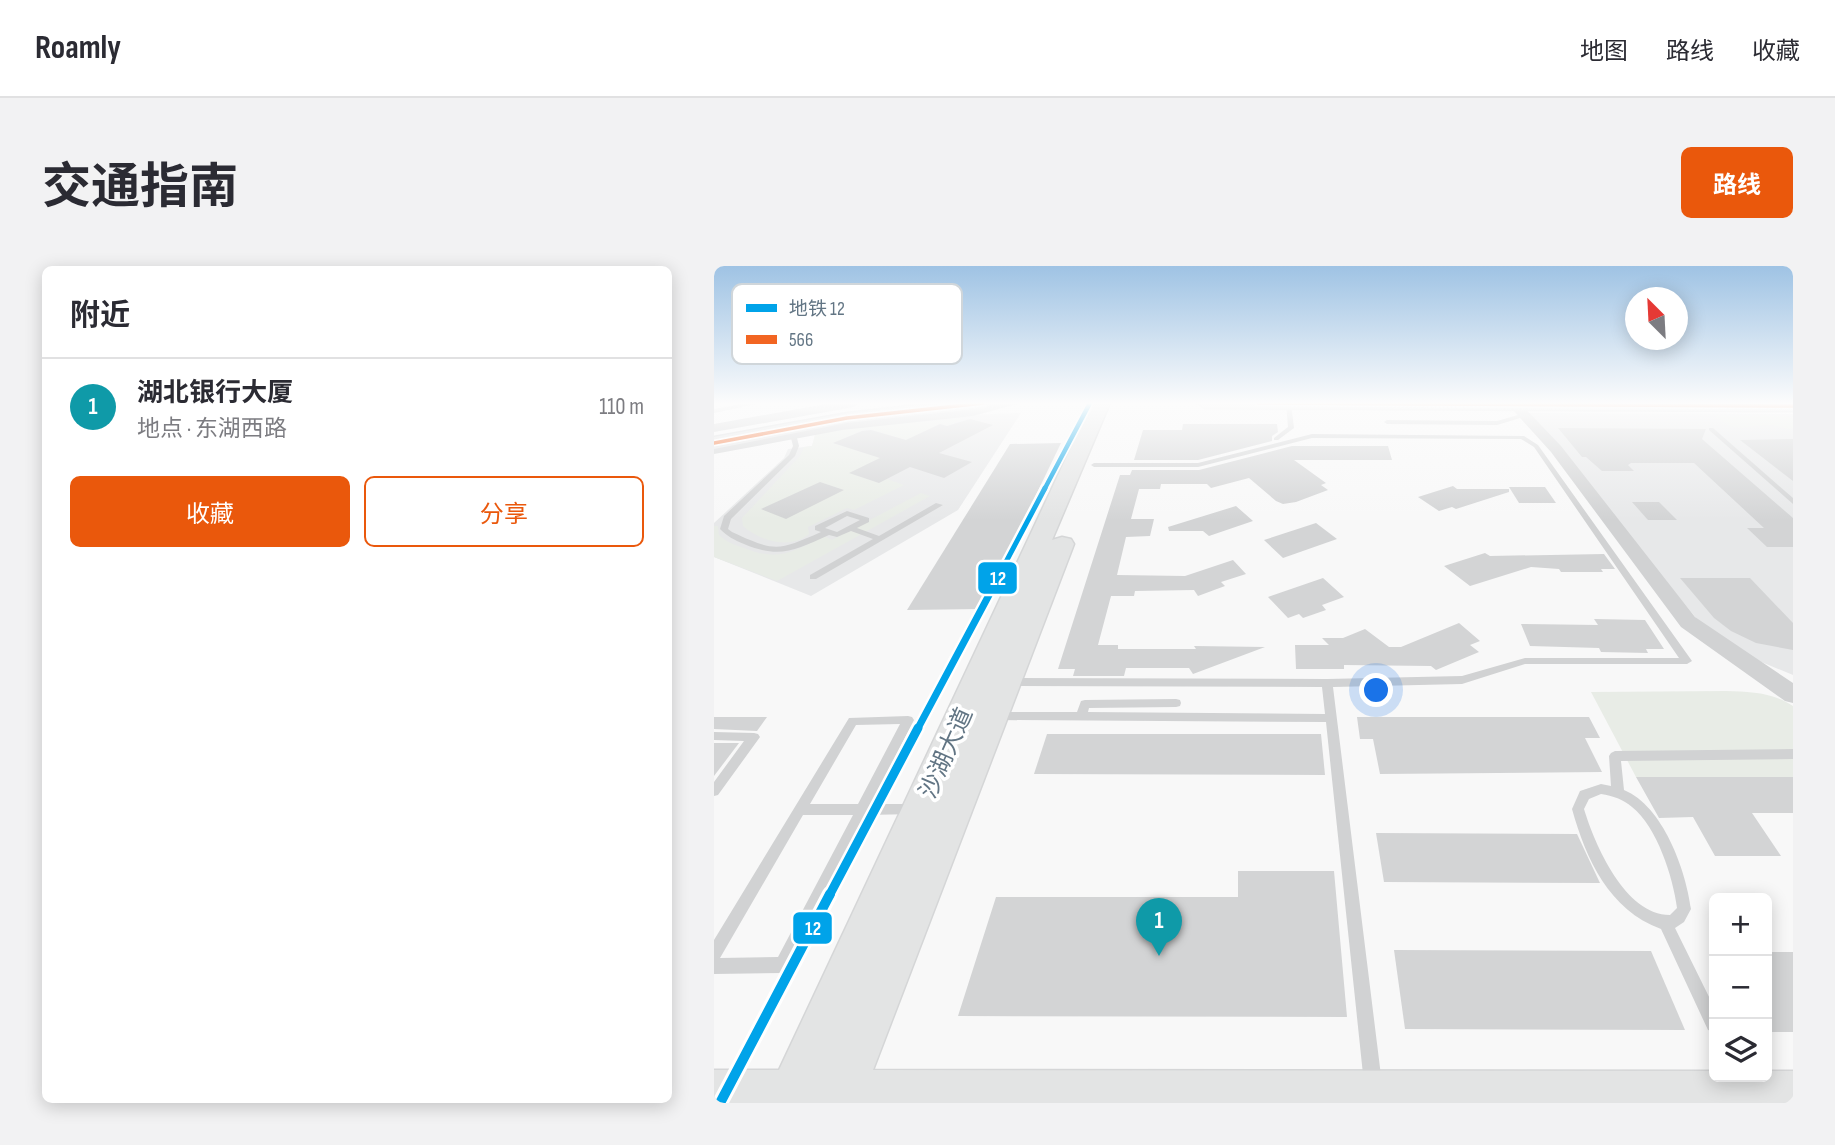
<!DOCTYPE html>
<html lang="zh">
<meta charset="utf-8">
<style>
body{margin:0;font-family:"Sofia Sans Condensed","Noto Sans SC",sans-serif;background:#f2f2f3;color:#2b2b33}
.controls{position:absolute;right:21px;bottom:21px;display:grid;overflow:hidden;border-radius:10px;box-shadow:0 4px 18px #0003}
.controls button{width:63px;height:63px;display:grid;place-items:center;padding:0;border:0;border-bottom:2px solid #e1e1e2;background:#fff;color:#2b2b33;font:35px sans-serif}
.compass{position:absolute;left:911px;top:21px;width:63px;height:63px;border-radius:50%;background:#fff;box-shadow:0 4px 18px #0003;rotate:336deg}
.you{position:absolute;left:663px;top:425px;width:24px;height:24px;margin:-18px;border:5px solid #fff;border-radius:50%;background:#1a73e8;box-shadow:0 0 0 10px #1a73e833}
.badge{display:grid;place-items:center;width:46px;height:46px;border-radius:50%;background:#ea580c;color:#fff;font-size:23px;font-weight:700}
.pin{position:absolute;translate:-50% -58px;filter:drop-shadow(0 2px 4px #0008)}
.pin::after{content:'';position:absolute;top:37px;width:24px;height:21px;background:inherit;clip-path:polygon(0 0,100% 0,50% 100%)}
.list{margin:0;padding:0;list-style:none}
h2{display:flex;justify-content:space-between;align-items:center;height:91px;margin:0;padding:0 28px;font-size:30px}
h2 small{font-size:23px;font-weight:400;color:#7c7c81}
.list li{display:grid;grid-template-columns:46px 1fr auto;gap:21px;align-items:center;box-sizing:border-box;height:98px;padding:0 28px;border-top:2px solid #e1e1e2}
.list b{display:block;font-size:26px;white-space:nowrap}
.list p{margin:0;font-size:23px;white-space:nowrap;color:#7c7c81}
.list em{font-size:23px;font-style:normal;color:#7c7c81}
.actions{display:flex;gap:14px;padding:21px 28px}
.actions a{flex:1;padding:16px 0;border:2px solid #ea580c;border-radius:10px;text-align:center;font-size:24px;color:#ea580c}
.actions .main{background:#ea580c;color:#fff}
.icon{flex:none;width:38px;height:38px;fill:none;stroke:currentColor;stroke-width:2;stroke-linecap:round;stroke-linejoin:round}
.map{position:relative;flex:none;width:1079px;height:837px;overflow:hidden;border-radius:10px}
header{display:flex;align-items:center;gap:42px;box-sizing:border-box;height:98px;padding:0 35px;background:#fff;border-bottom:2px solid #e1e1e2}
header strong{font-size:33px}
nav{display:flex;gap:38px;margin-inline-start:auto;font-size:24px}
.intro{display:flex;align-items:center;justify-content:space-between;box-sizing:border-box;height:168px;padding:0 42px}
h1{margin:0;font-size:49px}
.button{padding:18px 32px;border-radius:10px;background:#ea580c;color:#fff;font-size:24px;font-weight:700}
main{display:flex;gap:42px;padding:0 42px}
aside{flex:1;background:#fff;border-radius:10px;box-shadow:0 4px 18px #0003}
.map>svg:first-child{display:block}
</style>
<header>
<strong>Roamly</strong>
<nav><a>地图</a><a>路线</a><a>收藏</a></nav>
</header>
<div class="intro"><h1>交通指南</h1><a class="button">路线</a></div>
<main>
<aside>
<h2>附近<small></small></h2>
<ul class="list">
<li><span class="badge" style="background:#0f9aa8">1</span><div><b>湖北银行大厦</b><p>地点 · 东湖西路</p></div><em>110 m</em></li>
</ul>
<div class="actions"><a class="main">收藏</a><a>分享</a></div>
</aside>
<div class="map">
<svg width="1079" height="837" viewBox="0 0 1079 837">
<rect width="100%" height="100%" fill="#f8f8f8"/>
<g fill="#e7e8e9">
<path d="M307 147 244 244 97 330 0 291V257L70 192 74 183 98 180 102 167 253 149Z"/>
<path d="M814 147 1079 148V409L1045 395 987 358Z"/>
</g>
<g fill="#e8ece6">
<path d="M1000 149 1072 150 1079 152V163C1071 163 1064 160 1057 159 1027 158 1027 171 1000 149Z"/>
<path d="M251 152 233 160 225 158 192 174 153 162 120 177 166 192 136 207 165 217 173 213 190 219 140 244 133 242 94 261 95 268C77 284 46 275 29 260L28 252 86 190 90 181 98 180 101 168 140 162Z"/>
<path d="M207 227 216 230 63 315 0 291V260H4L5 269C12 276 21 279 30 282 64 296 79 286 110 270L118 274Z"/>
<path d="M1012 425C1037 426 1058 426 1079 440V511H922L877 426Z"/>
</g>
<g fill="#d3d4d5">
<path d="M256 153 279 159 225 187 258 196 230 212 196 201 165 217 135 207 166 192 119 177 148 165 157 164 192 174 226 158 233 160Z"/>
<path d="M469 158H563L564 166 558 170V175L484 194H420L429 164H468Z"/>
<path d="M844 162 992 163 988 173 1079 252V281H1053L1033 262H1050L980 197H917L914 199 920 205H888L872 191H868Z"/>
<path d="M1079 173V215L1026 174Z"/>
<path d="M347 177 267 343 193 344 296 178Z"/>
<path d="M578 180H674L678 194H580L612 217 607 219 614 224 582 236 569 238 562 235 535 212 497 222 493 218H447L446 223H425L417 253H440L436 270 412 271 403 309 471 310 519 294 532 308 507 316 511 320 484 330 480 324 421 325 420 330H397L384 379H404V383H482L480 380 551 381 479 408 475 402H412L410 410H359L361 403H344L406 209H416L418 204H485Z"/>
<path d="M106 216 130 224 72 253 47 243Z"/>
<path d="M739 220 743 223H795V226L742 243 738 241 725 245 704 231Z"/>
<path d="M795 221H831L842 237H805Z"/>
<path d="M918 236H945L963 254H934Z"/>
<path d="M522 240 539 255 495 270 489 265H455L454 261Z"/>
<path d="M602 257 623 273 569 292 550 274Z"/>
<path d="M771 287 776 290 890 288 901 303H887L889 306H847L845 303 817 301 756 320 730 300Z"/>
<path d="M609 312 630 331 608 339 612 344 589 352 585 348 574 352 554 331Z"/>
<path d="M966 312H1036L1079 357V384L1042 377 1017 365 1000 352Z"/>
<path d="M880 353 931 354 950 383H932L934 387 887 386 885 382 816 380 807 358 884 359Z"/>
<path d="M745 357 766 375 756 379 765 386 722 404 717 400 630 399V403H582L581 379H615L608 372H629L651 363 675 381H687Z"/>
<path d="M0 451H53L43 465 0 463Z"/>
<path d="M643 451H875L886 472H871L888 506 666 508 659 473H646Z"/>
<path d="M333 468H607L611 509 320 508Z"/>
<path d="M0 477H25L0 510Z"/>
<path d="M922 511H1079V547H1038L1067 590H1001L979 551 945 552Z"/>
<path d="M662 567 863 568 886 617 670 616Z"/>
<path d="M524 605H620L633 751 244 750 282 631H524Z"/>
<path d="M680 684 937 685 971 764 691 763Z"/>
<rect x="1053" y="686" width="26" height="80"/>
</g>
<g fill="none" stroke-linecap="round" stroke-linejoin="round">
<defs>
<g id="secondary">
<path d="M220 137H279L271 142 133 157 0 183V171L133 147Z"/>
<path d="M378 137H396L338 274 348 271 357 273 360 278 159 804 1000 805V811H1053V805H1079V837H0V804H65Z"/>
<path d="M483 137H1079V145L491 142Z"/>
</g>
</defs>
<use href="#secondary" stroke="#d5d6d7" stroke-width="3"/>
<g fill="#d1d2d3" fill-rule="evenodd">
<path d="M33 137H47L0 147V143Z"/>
<path d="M577 137 580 162 564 174H560V172L574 161 572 138Z"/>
<path d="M811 147 814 149 813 150 783 159 673 158 670 156 673 154 783 155Z"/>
<path d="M995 162H999L1079 232V238L995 164Z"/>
<path d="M79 166 82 168 85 180 81 190 17 253 14 263 18 266C61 286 64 285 107 266L101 264V260L133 245 155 252V256L143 262 165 270 222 237 229 239 102 313H96V309L159 273 137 265 123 271 115 269C81 284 66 293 30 278 20 274 13 270 6 263L10 250 75 189 79 180 76 168ZM133 250 146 254 123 266 111 262Z"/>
<path d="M598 168 810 170 824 179 978 395 973 398H811L748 418 619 421 668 818 665 824 659 827 653 824 650 818 612 456 283 454 279 453 277 450 279 447 283 446H363L367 435 371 434 462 433 466 434 467 437 466 440 462 441 375 442 374 446 611 448 608 421 294 420 289 416 294 412 613 413 748 410 811 392H965L820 181 807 173 598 172 484 201H380L377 199 380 197H484Z"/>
<path d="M194 450 198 451 200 454 157 538H202L206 539 208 543 206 547 202 548 152 549 73 704 68 707 0 708V674L135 452ZM186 458 144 538H96L142 459ZM89 549H139L64 691 6 692Z"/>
<path d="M0 466 40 467 44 468 46 471 4 529 0 530V516L30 475 0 474Z"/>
<path d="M1079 483V493L907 495 910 524C949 540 972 604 977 643L970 656 961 662 1000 741V766L994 764 947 663C895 644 872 593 858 543L866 525 887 518 897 520 895 490 897 487 901 485ZM887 528C899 530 909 533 918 541 943 561 959 611 963 642L956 649C911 649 881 579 870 543L875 533Z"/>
</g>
<g fill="#d1d2d3" fill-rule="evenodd">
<path d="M117 137H146L140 141 0 166V158Z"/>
<path d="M282 137H307L259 150 128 164 0 188V180L128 156Z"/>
<path d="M798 137H806L847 180 981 351 1079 417V437L1071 435 967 361 837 186 798 143Z"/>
</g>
<use href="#secondary" fill="#e3e4e4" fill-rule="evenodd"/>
<defs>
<g id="bus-1">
<path d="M544 137 1079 140"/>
<path d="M0 177 133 152 269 137"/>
</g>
</defs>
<use href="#bus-1" stroke="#fff" stroke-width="7"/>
<use href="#bus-1" stroke="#f26522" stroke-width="3.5"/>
<defs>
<path id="metro-1-far4" d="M330 224 376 137"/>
<path id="metro-1-far3" d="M274 330 331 222"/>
<path id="metro-1-far2" d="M203 464 275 329"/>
<path id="metro-1-far1" d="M115 630 204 462"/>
<path id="metro-1" d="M6 837 116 628"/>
</defs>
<use href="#metro-1-far4" stroke="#fff" stroke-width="8"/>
<use href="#metro-1-far3" stroke="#fff" stroke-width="10"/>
<use href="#metro-1-far2" stroke="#fff" stroke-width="12"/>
<use href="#metro-1-far1" stroke="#fff" stroke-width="14"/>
<use href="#metro-1" stroke="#fff" stroke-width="16"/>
<use href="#metro-1-far4" stroke="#00a3e9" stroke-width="4.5"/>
<use href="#metro-1-far3" stroke="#00a3e9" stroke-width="5"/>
<use href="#metro-1-far2" stroke="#00a3e9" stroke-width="7"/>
<use href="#metro-1-far1" stroke="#00a3e9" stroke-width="9"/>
<use href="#metro-1" stroke="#00a3e9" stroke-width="10"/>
</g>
<linearGradient id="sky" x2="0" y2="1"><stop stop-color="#9fc3e4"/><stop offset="0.54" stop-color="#fcfcfc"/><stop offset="1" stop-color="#fcfcfc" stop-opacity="0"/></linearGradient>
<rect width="1079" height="254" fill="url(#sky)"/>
<g text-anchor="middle" stroke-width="7" stroke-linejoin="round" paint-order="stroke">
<g font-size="24" fill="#627584" stroke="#fff">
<text transform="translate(232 487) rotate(-66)" y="8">沙湖大道</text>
</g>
</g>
<rect x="18" y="18" width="230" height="80" rx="10" fill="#fff" stroke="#d0d6da" stroke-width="2"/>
<rect x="32" y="38" width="31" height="8" fill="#00a3e9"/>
<rect x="32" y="69" width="31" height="9" fill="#f26522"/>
<g font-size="19" fill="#627584">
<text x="75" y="49">地铁 12</text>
<text x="75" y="80">566</text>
</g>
<g stroke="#fff" stroke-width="2.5">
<rect x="263" y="295" width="41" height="34" rx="7" fill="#00a3e9"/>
<rect x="78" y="645" width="41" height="34" rx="7" fill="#00a3e9"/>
</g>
<g font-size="19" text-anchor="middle" font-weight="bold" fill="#fff">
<text x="284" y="319">12</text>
<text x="99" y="669">12</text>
</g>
</svg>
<div class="controls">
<button>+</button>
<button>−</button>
<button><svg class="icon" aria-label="layers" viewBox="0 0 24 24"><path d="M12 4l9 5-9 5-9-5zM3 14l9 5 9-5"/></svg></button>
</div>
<svg class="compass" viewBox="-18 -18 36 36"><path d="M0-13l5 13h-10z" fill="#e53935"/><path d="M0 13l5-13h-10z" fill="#7c7c81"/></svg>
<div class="you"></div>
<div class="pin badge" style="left:445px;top:690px;background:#0f9aa8">1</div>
</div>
</main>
